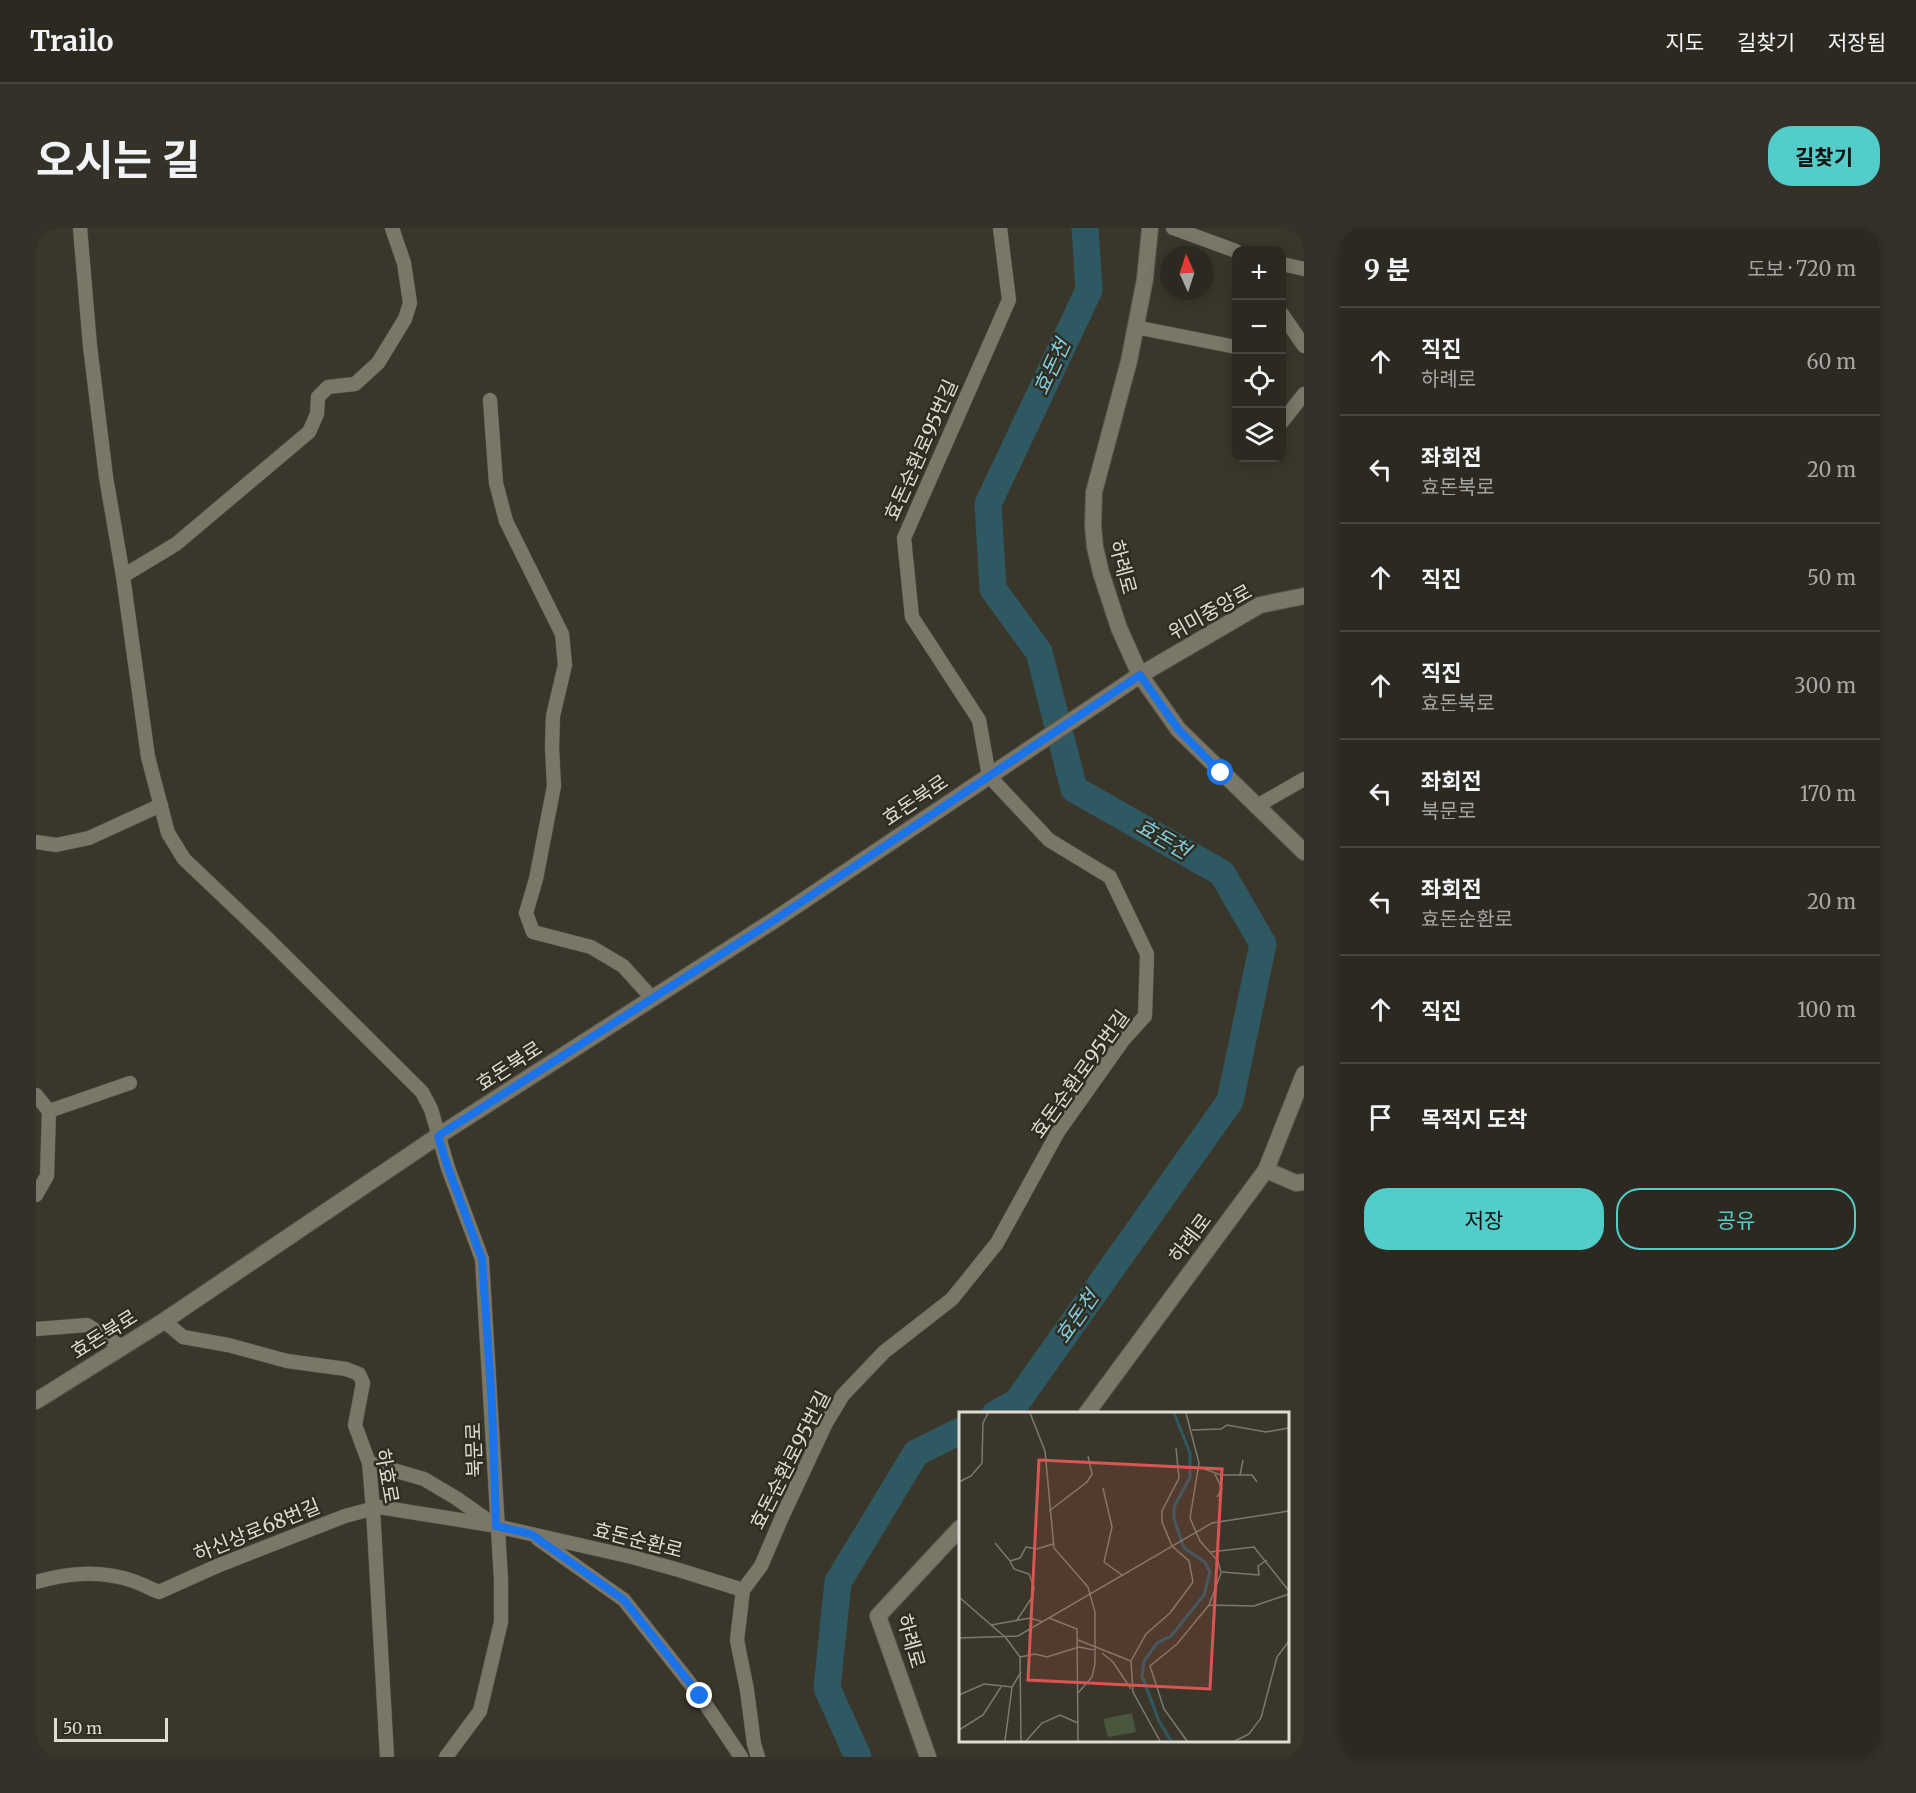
<!DOCTYPE html>
<html lang="ko">
<meta charset="utf-8">
<style>
body{margin:0;font-family:Merriweather,"Noto Sans KR",serif;background:#343129;color:#f1f3f6}
.controls{position:absolute;right:18px;top:18px;display:grid;overflow:hidden;border-radius:12px;box-shadow:0 3px 15px #0003}
.controls button{width:54px;height:54px;display:grid;place-items:center;padding:0;border:0;border-bottom:2px solid #48453e;background:#2c2920;color:#f1f3f6;font:30px sans-serif}
.compass{position:absolute;left:1124px;top:18px;width:54px;height:54px;border-radius:50%;background:#2c2920;box-shadow:0 3px 15px #0003;rotate:357deg}
.scale{position:absolute;left:18px;bottom:15px;width:114px;box-sizing:border-box;padding-left:6px;border:3px solid #dedcd4;border-top:0;font-size:16px;line-height:21px;white-space:nowrap;color:#dedcd4;-webkit-text-stroke:4px #302d20;paint-order:stroke}
.stop{position:absolute;width:18px;height:18px;margin:-14px;border:4px solid #1a73e8;border-radius:50%;background:#fff}
.stop.end{background:#1a73e8;border-color:#fff;box-shadow:0 2px 6px #0008}
.list{margin:0;padding:0;list-style:none}
h2{display:flex;justify-content:space-between;align-items:center;height:78px;margin:0;padding:0 24px;font-size:26px}
h2 small{font-size:20px;font-weight:400;color:#a6a6a5}
.list li{display:grid;grid-template-columns:39px 1fr auto;gap:18px;align-items:center;box-sizing:border-box;height:108px;padding:0 24px;border-top:2px solid #48453e}
.list b{display:block;font-size:22px;white-space:nowrap}
.list p{margin:0;font-size:20px;white-space:nowrap;color:#a6a6a5}
.list em{font-size:20px;font-style:normal;color:#a6a6a5}
.actions{display:flex;gap:12px;padding:18px 24px}
.actions a{flex:1;padding:14px 0;border:2px solid #53cdc9;border-radius:24px;text-align:center;font-size:21px;color:#53cdc9}
.actions .main{background:#53cdc9;color:#111}
.icon{flex:none;width:33px;height:33px;fill:none;stroke:currentColor;stroke-width:2;stroke-linecap:round;stroke-linejoin:round}
.map{position:relative;flex:none;width:1268px;height:1529px;overflow:hidden;border-radius:24px}
header{display:flex;align-items:center;gap:36px;box-sizing:border-box;height:84px;padding:0 30px;background:#2c2920;border-bottom:2px solid #48453e}
header strong{font-size:28px}
nav{display:flex;gap:33px;margin-inline-start:auto;font-size:21px}
.intro{display:flex;align-items:center;justify-content:space-between;box-sizing:border-box;height:144px;padding:0 36px}
h1{margin:0;font-size:42px}
.button{padding:15px 27px;border-radius:24px;background:#53cdc9;color:#111;font-size:21px;font-weight:700}
main{display:flex;gap:36px;padding:0 36px}
aside{flex:1;background:#2c2920;border-radius:24px;box-shadow:0 3px 15px #0003}
.map>svg:first-child{display:block}
</style>
<header>
<strong>Trailo</strong>
<nav><a>지도</a><a>길찾기</a><a>저장됨</a></nav>
</header>
<div class="intro"><h1>오시는 길</h1><a class="button">길찾기</a></div>
<main>
<div class="map">
<svg width="1268" height="1529" viewBox="0 0 1268 1529">
<rect width="100%" height="100%" fill="#3a372a"/>
<g fill="none" stroke-linecap="round" stroke-linejoin="round">
<g stroke="#2e5963" stroke-width="27">
<path d="M959 1186 981 1174 1194 873 1227 716 1186 645 1038 561 1003 424 957 361 952 276 1053 62 1049 0"/>
<path d="M822 1529 791 1460 802 1354 880 1225 924 1203"/>
</g>
<defs>
<g id="minor">
<path d="M44 0 54 118 70 249 87 348 112 529 132 605 148 631 229 708 386 864 395 881 412 940 446 1031 465 1352V1394L444 1483 410 1529"/>
<path d="M1137 0 1200 23"/>
<path d="M1246 36 1268 41"/>
<path d="M1246 86 1268 118"/>
<path d="M1099 99 1200 119"/>
<path d="M454 172 460 255 470 293 526 406 529 437 517 488 516 519 518 558 500 651 490 685 497 704 555 719 587 738 616 770"/>
<path d="M1246 194 1268 166"/>
<path d="M87 348 140 316 273 204 281 186 282 169 292 159 319 156 342 135 369 91 374 75 368 35 356 0"/>
<path d="M1221 578 1268 551"/>
<path d="M0 614 20 617 53 610 125 577"/>
<path d="M0 867 13 883 11 948 0 967"/>
<path d="M13 883 94 855"/>
<path d="M128 1093 147 1109 192 1117 251 1133 310 1141 323 1146 327 1155 319 1197 333 1235 337 1281 351 1529"/>
<path d="M0 1101 51 1097 86 1119"/>
<path d="M333 1235 388 1251 420 1270 460 1298 596 1329 643 1342 707 1362 701 1412 711 1462 718 1516 722 1529"/>
<path d="M502 1311 588 1372 664 1468 705 1529"/>
<path d="M0 1354C31 1345 66 1342 97 1353 106 1356 115 1361 123 1364L181 1338 309 1288 343 1279 455 1297"/>
<path d="M707 1362 725 1338 746 1289 790 1195 807 1167 848 1124 916 1071 961 1015 1022 904 1088 811 1109 788 1111 726 1074 649 1013 612 953 548 943 492 876 389 868 310 973 72 964 0"/>
</g>
<g id="tertiary">
<path d="M1114 0 1109 51 1093 133 1058 264 1057 298 1059 319 1065 345 1083 400 1104 447 1142 501 1268 624"/>
<path d="M1230 942 1260 955 1268 954"/>
<path d="M0 1173 128 1093 402 908 740 691 1104 447 1224 377 1268 368"/>
<path d="M1050 1186 1230 942 1268 846"/>
<path d="M892 1529 842 1388 924 1300"/>
</g>
</defs>
<use href="#minor" stroke="#565348" stroke-width="15"/>
<use href="#tertiary" stroke="#565348" stroke-width="18"/>
<use href="#minor" stroke="#7a7768" stroke-width="14"/>
<use href="#tertiary" stroke="#7a7768" stroke-width="16"/>
</g>
<g fill="none" stroke-linecap="round" stroke-linejoin="round">
<path stroke="#1a73e8" stroke-width="8" d="M664 1468 588 1372 495 1306 460 1298 456 1176 446 1031 412 940 402 908 740 691 1104 447 1142 501 1185 545"/>
</g>
<g text-anchor="middle" stroke-width="5" stroke-linejoin="round" paint-order="stroke">
<g font-size="20" fill="#dedcd4" stroke="#302d20">
<text transform="translate(885 222) rotate(-66)" y="7">효돈순환로95번길</text>
<text transform="translate(1087 339) rotate(75)" y="7">하례로</text>
<text transform="translate(1174 384) rotate(-29)" y="7">위미중앙로</text>
<text transform="translate(879 572) rotate(-34)" y="7">효돈북로</text>
<text transform="translate(473 838) rotate(-33)" y="7">효돈북로</text>
<text transform="translate(1044 846) rotate(-54)" y="7">효돈순환로95번길</text>
<text transform="translate(1154 1010) rotate(-53)" y="7">하례로</text>
<text transform="translate(68 1106) rotate(-32)" y="7">효돈북로</text>
<text transform="translate(438 1222) rotate(-92)" y="7">북문로</text>
<text transform="translate(754 1232) rotate(-63)" y="7">효돈순환로95번길</text>
<text transform="translate(351 1248) rotate(80)" y="7">하효로</text>
<text transform="translate(221 1302) rotate(-22)" y="7">하신상로68번길</text>
<text transform="translate(602 1312) rotate(14)" y="7">효돈순환로</text>
<text transform="translate(875 1413) rotate(74)" y="7">하례로</text>
</g>
<g font-size="21" font-style="italic" fill="#80cce0" stroke="#302d20">
<text transform="translate(1016 139) rotate(-65)" y="7">효돈천</text>
<text transform="translate(1127 611) rotate(30)" y="7">효돈천</text>
<text transform="translate(1041 1089) rotate(-55)" y="7">효돈천</text>
</g>
</g>
<g transform="translate(923 1184)">
<rect width="330" height="330" fill="#3a372a"/>
<path d="M173 301 177 320 149 325 144 307Z" fill="#48573d"/>
<path fill="none" stroke="#2e5963" stroke-width="3" d="M212 329 200 309 183 264 185 249 198 231 212 224 245 183 251 160 246 150 225 136 215 107V95L231 65V41L215 1"/>
<path fill="none" stroke="#7c796e" stroke-width="1.5" d="M71 1 86 39 95 136 129 175 136 200V252L133 265 119 281M227 1 240 51 231 106 241 129 259 149 262 161 250 193 218 232 191 254 205 297 228 329M233 18 262 17 268 13 307 20 330 16M240 55 262 63H281L284 48M256 62 263 77 258 85M281 63H293L298 70M0 70 12 64 23 51 24 11 29 1M144 76 153 115 145 150 163 163M90 99 128 70 133 62 129 44M36 131 51 149 61 146 67 135 78 137 94 132M251 140 295 135 330 179M51 149 55 157 70 162 75 175 74 184 58 208M263 160 300 163 299 154 308 148M0 185 47 226 61 245 62 329M250 193 295 194 330 182M90 206 118 217 119 329M32 213 71 206 84 210M0 226 59 224 253 111 330 99M119 228 172 249 174 280 201 329M143 241 154 250 172 277M61 245 76 242 88 245 120 235 135 238M172 249 187 222 211 201 234 170 230 149 213 134 203 110V99L220 66 217 36M0 283 25 272 53 275M0 318 24 303 42 275M46 329 53 275 62 260M67 329 83 311 101 303 119 311M276 329 290 322 302 306 318 245 330 229"/>
<path fill="#d85553" fill-opacity="0.15" stroke="#d85553" stroke-width="3" d="M80 48 263 57 251 277 69 268Z"/>
<rect width="330" height="330" fill="none" stroke="#dedcd4" stroke-width="3"/>
</g>
</svg>
<div class="controls">
<button>+</button>
<button>−</button>
<button><svg class="icon" aria-label="locate" viewBox="0 0 24 24"><circle cx="12" cy="12" r="6"/><path d="M12 2v4M12 18v4M2 12h4M18 12h4"/></svg></button>
<button><svg class="icon" aria-label="layers" viewBox="0 0 24 24"><path d="M12 4l9 5-9 5-9-5zM3 14l9 5 9-5"/></svg></button>
</div>
<svg class="compass" viewBox="-18 -18 36 36"><path d="M0-13l5 13h-10z" fill="#e53935"/><path d="M0 13l5-13h-10z" fill="#a6a6a5"/></svg>
<div class="scale">50 m</div>
<div class="stop" style="left:1185px;top:545px"></div>
<div class="stop end" style="left:664px;top:1468px"></div>
</div>
<aside>
<h2>9 분<small>도보 · 720 m</small></h2>
<ul class="list">
<li><svg class="icon" aria-label="ahead" viewBox="0 0 24 24"><path d="M12 20V5M6 11l6-6 6 6"/></svg><div><b>직진</b><p>하례로</p></div><em>60 m</em></li>
<li><svg class="icon" aria-label="left" viewBox="0 0 24 24"><path d="M17 20v-9H6M10 6l-5 5 5 5"/></svg><div><b>좌회전</b><p>효돈북로</p></div><em>20 m</em></li>
<li><svg class="icon" aria-label="ahead" viewBox="0 0 24 24"><path d="M12 20V5M6 11l6-6 6 6"/></svg><div><b>직진</b></div><em>50 m</em></li>
<li><svg class="icon" aria-label="ahead" viewBox="0 0 24 24"><path d="M12 20V5M6 11l6-6 6 6"/></svg><div><b>직진</b><p>효돈북로</p></div><em>300 m</em></li>
<li><svg class="icon" aria-label="left" viewBox="0 0 24 24"><path d="M17 20v-9H6M10 6l-5 5 5 5"/></svg><div><b>좌회전</b><p>북문로</p></div><em>170 m</em></li>
<li><svg class="icon" aria-label="left" viewBox="0 0 24 24"><path d="M17 20v-9H6M10 6l-5 5 5 5"/></svg><div><b>좌회전</b><p>효돈순환로</p></div><em>20 m</em></li>
<li><svg class="icon" aria-label="ahead" viewBox="0 0 24 24"><path d="M12 20V5M6 11l6-6 6 6"/></svg><div><b>직진</b></div><em>100 m</em></li>
<li><svg class="icon" aria-label="arrive" viewBox="0 0 24 24"><path d="M6 21V4h12l-3 4 3 4H6"/></svg><div><b>목적지 도착</b></div></li>
</ul>
<div class="actions"><a class="main">저장</a><a>공유</a></div>
</aside>
</main>
